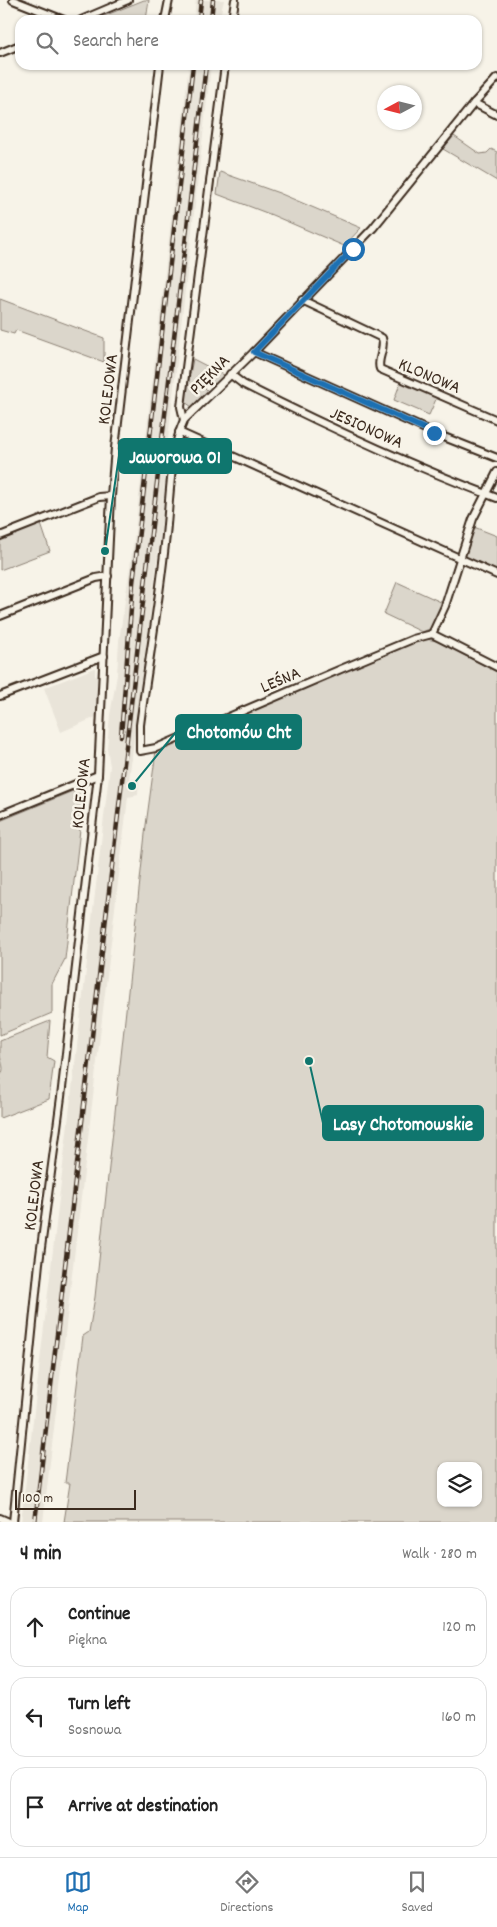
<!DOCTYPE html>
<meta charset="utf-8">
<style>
body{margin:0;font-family:Dekko,sans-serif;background:#f2f2f2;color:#222}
.controls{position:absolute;right:15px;bottom:15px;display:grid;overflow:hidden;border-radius:10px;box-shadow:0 1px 4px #0004}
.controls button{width:45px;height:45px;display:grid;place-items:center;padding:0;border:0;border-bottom:1px solid #e0e0e0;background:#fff;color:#222;font:25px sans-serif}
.compass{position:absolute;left:377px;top:85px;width:45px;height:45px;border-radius:50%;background:#fff;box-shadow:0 1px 4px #0004;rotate:263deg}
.scale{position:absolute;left:15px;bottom:12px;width:121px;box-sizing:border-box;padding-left:5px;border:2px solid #3b2a1e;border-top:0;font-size:14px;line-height:18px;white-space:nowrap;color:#3b2a1e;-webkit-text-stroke:4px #f7f3e8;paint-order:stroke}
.stop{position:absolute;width:15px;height:15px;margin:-11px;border:4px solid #1f6fb2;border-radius:50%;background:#fff}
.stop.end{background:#1f6fb2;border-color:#fff;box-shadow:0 1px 5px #0008}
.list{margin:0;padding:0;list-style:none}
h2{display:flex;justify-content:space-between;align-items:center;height:65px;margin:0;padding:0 20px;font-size:21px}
h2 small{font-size:16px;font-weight:400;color:#767676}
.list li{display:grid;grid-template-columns:32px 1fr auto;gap:15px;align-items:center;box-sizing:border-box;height:80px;margin:0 10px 10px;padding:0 10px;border:1px solid #e0e0e0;border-radius:15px}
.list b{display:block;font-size:19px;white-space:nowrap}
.list p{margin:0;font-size:16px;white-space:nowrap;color:#767676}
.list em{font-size:16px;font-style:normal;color:#767676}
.icon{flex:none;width:28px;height:28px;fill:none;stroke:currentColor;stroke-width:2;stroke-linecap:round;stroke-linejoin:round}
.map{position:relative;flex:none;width:497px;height:1522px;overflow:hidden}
.search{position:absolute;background:#fff;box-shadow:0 1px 4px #0004;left:15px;right:15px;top:15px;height:55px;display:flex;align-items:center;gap:12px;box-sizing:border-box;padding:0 18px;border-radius:15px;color:#767676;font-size:19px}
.sheet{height:335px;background:#fff}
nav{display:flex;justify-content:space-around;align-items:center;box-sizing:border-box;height:70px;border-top:1px solid #e0e0e0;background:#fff;font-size:14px;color:#767676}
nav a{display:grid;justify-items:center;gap:2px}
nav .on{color:#1f6fb2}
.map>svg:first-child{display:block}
</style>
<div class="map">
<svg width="497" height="1522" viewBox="0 0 497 1522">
<rect width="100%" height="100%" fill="#f7f3e8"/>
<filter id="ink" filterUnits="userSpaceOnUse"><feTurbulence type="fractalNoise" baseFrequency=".02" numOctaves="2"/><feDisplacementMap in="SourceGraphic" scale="10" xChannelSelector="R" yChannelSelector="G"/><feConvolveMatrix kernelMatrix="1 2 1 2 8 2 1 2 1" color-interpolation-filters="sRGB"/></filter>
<g filter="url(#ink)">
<g fill="#e9e4d9">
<path d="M196 0H224L219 20H194Z"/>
<path d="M189 65H211L166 456 163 514 129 779 139 780 138 795 128 797 43 1522H21L110 766 107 748 110 715 117 675 119 641 134 540Z"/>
<path d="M95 668V676L98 677 96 717 61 732 44 688Z"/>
</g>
<g fill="#dbd6cb" stroke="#8b8074" fill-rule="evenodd">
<path d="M144 0H149L146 20H94Z"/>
<path d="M454 136 480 154 487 153 491 149 497 152V181L443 149Z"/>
<path d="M220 172 279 193 361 228 344 246 272 215 217 194Z"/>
<path d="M0 299 104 338V362L16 330 14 334 0 330Z"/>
<path d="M193 359 224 375 215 384 205 375 198 381 208 391 192 407 185 402V399Z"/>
<path d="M401 381 437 397 429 415 394 400Z"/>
<path d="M41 524 50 551 0 570V540Z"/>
<path d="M474 527 497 536V571L466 558 465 553Z"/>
<path d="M397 582 443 603 432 628 422 632 384 614Z"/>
<path d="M426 639 437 641 497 672V1522H64L70 1483H65L83 1336 89 1332 95 1297 146 825 156 751 411 643ZM441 1466H478V1503H441Z"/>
<path d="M85 786 65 959 52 984V1013L0 1035V821Z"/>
<path d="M50 1021 47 1057 54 1061 49 1099 0 1118V1076C6 1069 1 1063 0 1055 0 1051 0 1046 0 1041Z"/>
</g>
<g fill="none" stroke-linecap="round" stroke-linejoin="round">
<defs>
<g id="minor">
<path d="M13 0 64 20"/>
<path d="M81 20 128 0"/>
<path d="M165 20 169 0"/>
<path d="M232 20 235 0"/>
<path d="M0 53 20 45"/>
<path d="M497 78 474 103 373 228 254 352 184 420C169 453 170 506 165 544 159 604 148 664 140 725V751L156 748 341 669 413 639 432 634 445 606 473 519 497 472"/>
<path d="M474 103 497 115"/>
<path d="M302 300 382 338C386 349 376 359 380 369L497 420"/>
<path d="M254 352 434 433 497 458"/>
<path d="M230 374 243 384C326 426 410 465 497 498"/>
<path d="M184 420 181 407 182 399 225 65"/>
<path d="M179 432 497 575"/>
<path d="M0 536 99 497 111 496"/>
<path d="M0 616 96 578 108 576"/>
<path d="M432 634 497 667"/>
<path d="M0 696 104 656"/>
<path d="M0 815 98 775"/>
<path d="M0 1518 9 1522"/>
<path d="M13 1522 39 1263 61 1097 98 775 111 496 115 448 160 65"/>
</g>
</defs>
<use href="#minor" stroke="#3b2a1e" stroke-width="10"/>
<use href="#minor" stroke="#f7f3e8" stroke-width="6"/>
<defs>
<g id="rail">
<path d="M199 20 201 0"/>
<path d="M211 20 213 0"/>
<path d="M121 736 133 583 193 65"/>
<path d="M35 1522 206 65"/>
</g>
</defs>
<use href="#rail" stroke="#3b2a1e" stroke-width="4.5"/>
<use href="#rail" stroke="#f7f3e8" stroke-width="2.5" stroke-dasharray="8" stroke-linecap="butt"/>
</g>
</g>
<g fill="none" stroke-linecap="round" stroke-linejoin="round" filter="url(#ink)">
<path stroke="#1f6fb2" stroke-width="6" d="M353 249 254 352 434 433"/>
</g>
<g text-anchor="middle" stroke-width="5" stroke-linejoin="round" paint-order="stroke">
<g font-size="18" fill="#3b2a1e" stroke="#f7f3e8">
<text transform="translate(209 374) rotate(-45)" y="6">PIĘKNA</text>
<text transform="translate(430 375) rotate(23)" y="6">KLONOWA</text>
<text transform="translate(107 389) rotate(-83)" y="6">KOLEJOWA</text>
<text transform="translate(367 427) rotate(24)" y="6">JESIONOWA</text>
<text transform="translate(280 679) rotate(-23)" y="6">LEŚNA</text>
<text transform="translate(80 793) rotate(-84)" y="6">KOLEJOWA</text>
<text transform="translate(33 1195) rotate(-83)" y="6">KOLEJOWA</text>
</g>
</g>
<path fill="none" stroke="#0f766e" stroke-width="2" d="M105 551L119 456M132 786L176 732M309 1061L323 1123"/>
<g fill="#0f766e" stroke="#f7f3e8" stroke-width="2">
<circle cx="105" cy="551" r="5"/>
<circle cx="132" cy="786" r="5"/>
<circle cx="309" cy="1061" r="5"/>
</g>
<g fill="#0f766e" stroke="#0f766e" stroke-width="2">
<rect x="119" y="439" width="112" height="34" rx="5"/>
<rect x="176" y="715" width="125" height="34" rx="5"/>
<rect x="323" y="1106" width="160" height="34" rx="5"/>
</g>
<g font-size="19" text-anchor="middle" font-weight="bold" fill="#fff">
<text x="175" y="463">Jaworowa 01</text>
<text x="239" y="738">Chotomów Cht</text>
<text x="403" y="1130">Lasy Chotomowskie</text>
</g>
</svg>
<div class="controls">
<button><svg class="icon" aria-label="layers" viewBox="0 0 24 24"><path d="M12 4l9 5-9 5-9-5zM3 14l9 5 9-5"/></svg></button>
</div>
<svg class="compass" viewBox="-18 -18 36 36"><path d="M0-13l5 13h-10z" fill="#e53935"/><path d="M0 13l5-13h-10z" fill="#767676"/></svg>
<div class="scale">100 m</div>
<div class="stop" style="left:353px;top:249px"></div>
<div class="stop end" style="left:434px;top:433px"></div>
<div class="search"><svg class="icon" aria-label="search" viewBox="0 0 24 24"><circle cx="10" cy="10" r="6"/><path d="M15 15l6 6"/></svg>Search here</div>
</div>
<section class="sheet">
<h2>4 min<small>Walk · 280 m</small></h2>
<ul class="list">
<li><svg class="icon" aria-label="ahead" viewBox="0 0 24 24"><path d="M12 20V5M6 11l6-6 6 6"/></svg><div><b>Continue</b><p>Piękna</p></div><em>120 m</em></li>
<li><svg class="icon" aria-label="left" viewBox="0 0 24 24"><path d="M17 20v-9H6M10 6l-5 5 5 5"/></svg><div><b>Turn left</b><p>Sosnowa</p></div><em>160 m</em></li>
<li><svg class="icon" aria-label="arrive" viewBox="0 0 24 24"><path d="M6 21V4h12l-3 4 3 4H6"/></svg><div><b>Arrive at destination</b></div></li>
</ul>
</section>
<nav>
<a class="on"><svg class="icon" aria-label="map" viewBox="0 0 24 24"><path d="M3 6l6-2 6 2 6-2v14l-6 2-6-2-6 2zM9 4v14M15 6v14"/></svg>Map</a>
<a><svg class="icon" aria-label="directions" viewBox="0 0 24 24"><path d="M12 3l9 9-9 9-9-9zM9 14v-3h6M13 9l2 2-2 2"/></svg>Directions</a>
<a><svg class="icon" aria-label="saved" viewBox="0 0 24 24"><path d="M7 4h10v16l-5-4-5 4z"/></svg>Saved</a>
</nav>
